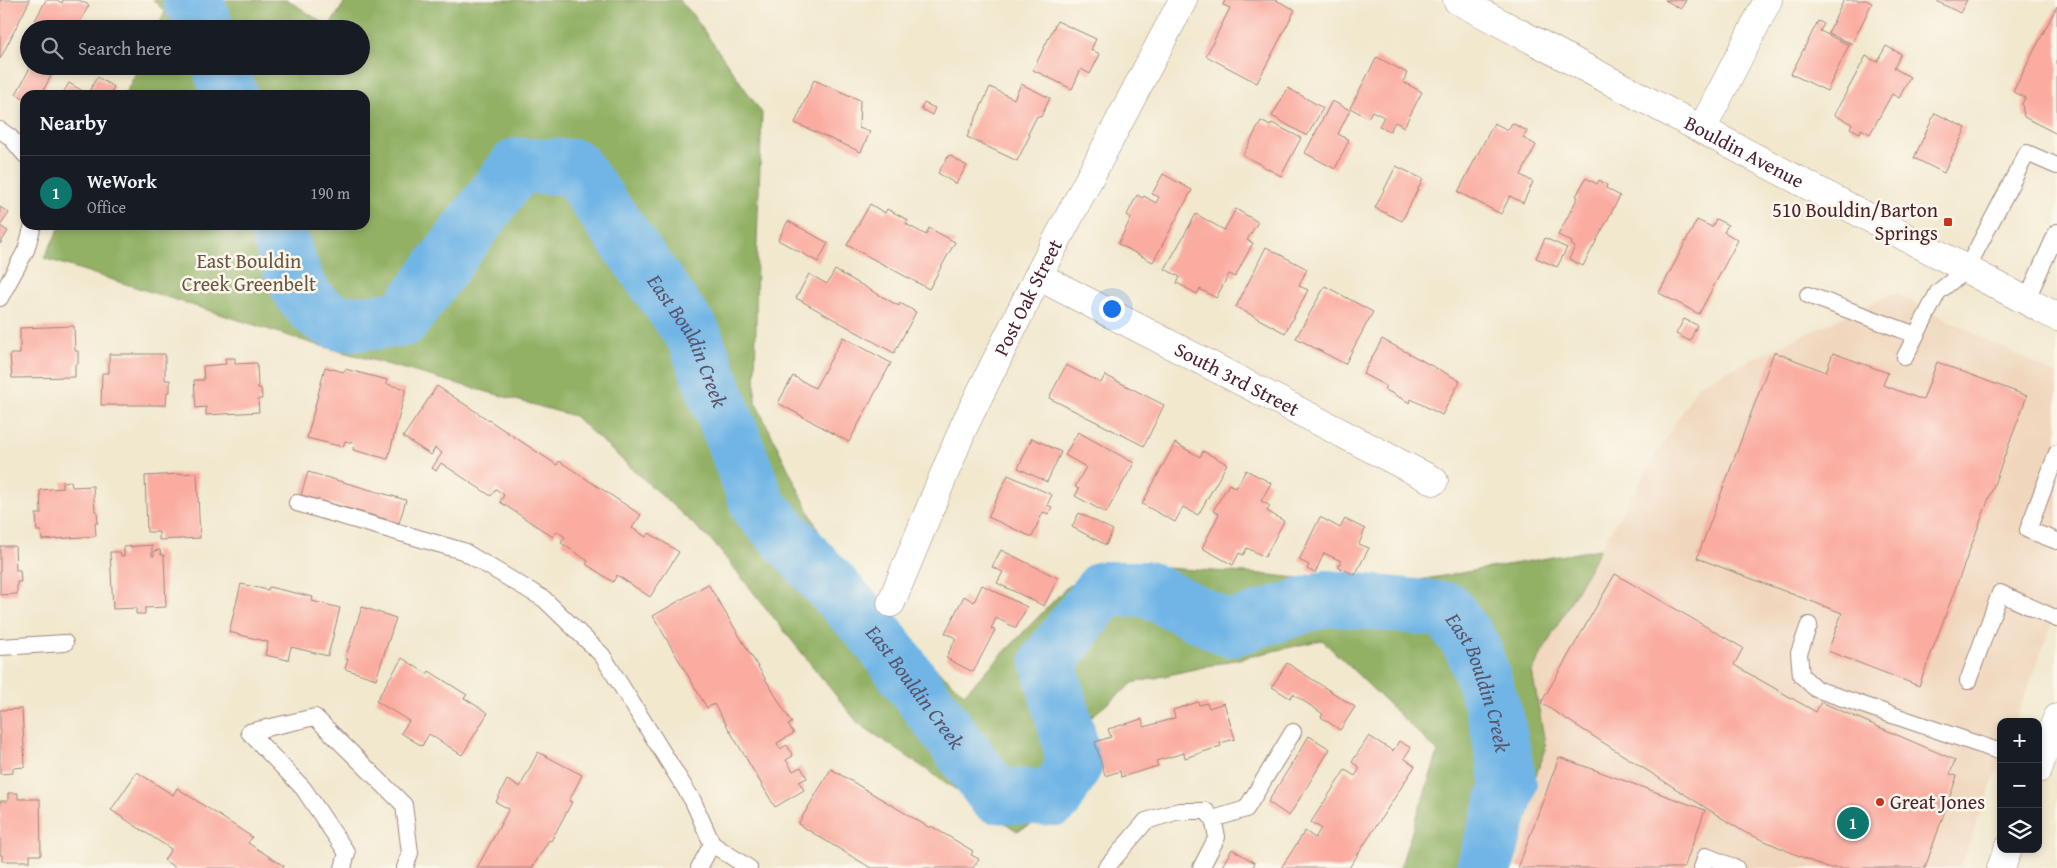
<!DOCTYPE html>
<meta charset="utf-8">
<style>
body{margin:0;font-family:"Gentium Book Plus",serif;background:#242831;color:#f1f3f6}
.controls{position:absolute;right:15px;bottom:15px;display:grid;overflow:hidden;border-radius:10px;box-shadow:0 2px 8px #0003}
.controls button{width:45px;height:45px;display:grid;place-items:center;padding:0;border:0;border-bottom:1px solid #363941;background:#171b24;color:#f1f3f6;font:25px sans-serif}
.you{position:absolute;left:1111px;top:308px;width:18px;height:18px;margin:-12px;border:4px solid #fff;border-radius:50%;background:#1a73e8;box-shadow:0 0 0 8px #1a73e833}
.badge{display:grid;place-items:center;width:32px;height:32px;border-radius:50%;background:#0f766e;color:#fff;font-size:16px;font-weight:700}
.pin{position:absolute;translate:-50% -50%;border:2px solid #fff;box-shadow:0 1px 5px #0006}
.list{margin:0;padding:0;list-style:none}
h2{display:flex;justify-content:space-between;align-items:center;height:65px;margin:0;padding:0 20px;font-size:21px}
h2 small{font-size:16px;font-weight:400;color:#9ea1a6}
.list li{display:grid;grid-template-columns:32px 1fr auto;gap:15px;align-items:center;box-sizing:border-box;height:75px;padding:0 20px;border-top:1px solid #363941}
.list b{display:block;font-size:19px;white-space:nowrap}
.list p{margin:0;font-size:16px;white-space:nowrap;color:#9ea1a6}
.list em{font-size:16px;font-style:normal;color:#9ea1a6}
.icon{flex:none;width:28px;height:28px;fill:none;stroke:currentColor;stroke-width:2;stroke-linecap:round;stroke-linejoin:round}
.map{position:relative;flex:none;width:2057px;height:868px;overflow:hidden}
.search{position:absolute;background:#171b24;box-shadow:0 2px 8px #0003;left:20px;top:20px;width:350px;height:55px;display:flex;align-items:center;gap:12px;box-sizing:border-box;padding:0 18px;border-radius:28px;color:#9ea1a6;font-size:19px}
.panel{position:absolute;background:#171b24;box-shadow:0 2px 8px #0003;left:20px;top:90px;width:350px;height:140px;border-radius:15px}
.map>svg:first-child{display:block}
</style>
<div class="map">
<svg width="2057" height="868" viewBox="0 0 2057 868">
<rect width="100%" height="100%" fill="#fbf7ec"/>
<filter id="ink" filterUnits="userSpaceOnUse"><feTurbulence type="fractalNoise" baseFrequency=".02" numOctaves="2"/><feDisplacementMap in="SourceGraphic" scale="10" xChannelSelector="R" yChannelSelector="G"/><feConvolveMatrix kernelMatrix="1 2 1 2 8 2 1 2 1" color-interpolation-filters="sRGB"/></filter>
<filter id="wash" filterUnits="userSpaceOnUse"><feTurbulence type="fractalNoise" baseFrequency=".0096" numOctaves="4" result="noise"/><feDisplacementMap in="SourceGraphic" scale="20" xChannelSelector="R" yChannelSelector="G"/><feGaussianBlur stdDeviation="1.12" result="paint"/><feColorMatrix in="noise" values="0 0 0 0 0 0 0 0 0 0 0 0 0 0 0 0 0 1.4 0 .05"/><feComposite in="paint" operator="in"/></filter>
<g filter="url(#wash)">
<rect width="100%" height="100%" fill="#f1e8ce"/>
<path fill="#f0d6bc" d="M1894 293 2057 375V610L2015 722H2001V760L1960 868H1500L1546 749 1531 671 1600 549 1699 384Z"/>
<path fill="#92b165" stroke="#6e6848" d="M153 0H288L329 27 346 0H679L690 11 762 113 757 242 755 401 846 587 964 694 1068 586 1118 565 1261 574 1379 587 1600 549 1532 671 1546 749 1500 868H1400L1438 752 1322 640 1133 683 1076 729 1088 785 1055 814 1017 831 858 723 713 542 574 416 314 344 44 258 61 225H365V95H125L139 66H361V29H157L165 12Z"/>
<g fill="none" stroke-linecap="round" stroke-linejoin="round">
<g stroke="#70b5e6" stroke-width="56">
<path d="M191 0 200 12 206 29"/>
<path d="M220 66 230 95"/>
<path id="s1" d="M276 225C290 263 296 311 341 323 352 325 389 320 403 319L517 166 574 167 694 336 759 507 878 637 995 795 1055 798 1075 763 1048 661 1103 589H1147L1229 629 1328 598 1447 610 1473 648 1496 718 1509 784 1484 868"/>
</g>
</g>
<g id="blocks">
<g fill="#fbaca0">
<path d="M0 0H30L0 59Z"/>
<path d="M46 0H57L62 3 63 0H79L89 5 76 29H37L32 26Z"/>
<path d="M1225 0H1276L1295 10 1257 83 1206 56 1230 8 1223 5Z"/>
<path d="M1665 0H1686L1681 9Z"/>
<path d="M1844 0H1866L1872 3 1852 44 1828 33Z"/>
<path d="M1939 0H1967L1960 13 1938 2Z"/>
<path d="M2057 6V134L2024 117 2022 104 2025 98 2013 92Z"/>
<path d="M1057 21 1096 39 1091 50 1100 54 1090 74 1081 69 1072 89 1033 70Z"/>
<path d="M1818 21 1824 24 1820 31 1849 45 1827 91 1791 74Z"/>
<path d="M1886 46 1901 54 1894 68 1910 77 1899 98 1892 94 1870 134 1861 129 1860 133 1850 128 1852 124 1834 115 1866 56 1877 62Z"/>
<path d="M1377 57 1407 73 1403 82 1422 92 1404 127 1395 122 1390 131 1379 126 1384 117 1372 111 1368 118 1350 108Z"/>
<path d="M31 66H56L41 95H25V99L16 94Z"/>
<path d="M97 77 114 87 110 95H62L69 83 88 94Z"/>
<path d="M814 80 860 100 859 128 870 132 861 152 795 123Z"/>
<path d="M1021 84 1050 98 1041 117 1037 116 1028 134 1030 135 1017 161 967 137 990 87 1014 99Z"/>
<path d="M1288 88 1323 108 1307 136 1272 116Z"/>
<path d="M1332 101 1350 110 1338 134 1349 140 1335 169 1305 153Z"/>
<path d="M924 103 935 108 932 115 921 109Z"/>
<path d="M1935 113 1966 128 1944 173 1914 158Z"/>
<path d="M1261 121 1270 126 1272 123 1301 138 1281 176 1243 155Z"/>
<path d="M1494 123 1508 130 1512 123 1527 131 1523 138 1536 145 1521 175 1533 182 1523 203 1510 196 1501 214 1458 192Z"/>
<path d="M949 155 967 166 956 184 938 173Z"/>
<path d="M1396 166 1423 179 1402 221 1375 208Z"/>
<path d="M1163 174 1192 190 1153 262 1118 244 1131 218 1127 215 1137 195 1143 198 1144 196 1156 203 1159 197 1152 194Z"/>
<path d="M1586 178 1597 184 1599 180 1607 185 1606 188 1620 196 1583 266 1569 259 1575 247 1571 244 1572 242 1558 235 1578 197 1576 196Z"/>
<path d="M870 204 885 213 887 209 908 220 906 224 926 235 929 228 955 242 929 289 847 245Z"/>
<path d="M0 207 9 213 0 226 8 231 0 244Z"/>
<path d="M1236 209 1258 222 1247 240 1253 243 1235 277 1229 274 1216 298 1200 289 1197 294 1177 283 1180 277 1165 269 1196 214 1224 230Z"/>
<path d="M1716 219 1728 225 1724 232 1738 240 1699 314 1659 293 1697 220 1712 227Z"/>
<path d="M788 221 828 243 818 262 778 240Z"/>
<path d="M1545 238 1567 248 1557 267 1536 258Z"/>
<path d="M1266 247 1307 269 1299 286 1308 290 1285 333 1236 307Z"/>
<path d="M835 270 899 306 900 303 916 312 894 353 796 298 809 274 827 284Z"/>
<path d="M1325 286 1373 312 1345 364 1296 338Z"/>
<path d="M1684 319 1697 325 1690 341 1676 334Z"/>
<path d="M74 326 75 351H78V364H75V377L12 378 10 354H20V328Z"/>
<path d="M843 337 891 363 849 442 778 403 793 376 815 388Z"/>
<path d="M1382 339 1460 381 1442 415 1411 399 1410 403 1384 389 1386 386 1363 374Z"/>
<path d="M1774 352 1826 372 1833 353 1888 373 1883 385 1923 400 1937 362 2027 396 1919 686 1828 651 1842 613 1697 558Z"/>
<path d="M109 354H165V380H170V392H167L166 405H101L102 373H109Z"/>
<path d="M225 358H235V364L257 363 258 388H261L262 399H258L259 412 206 415V407L196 408 194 380H204L203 366 226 364Z"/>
<path d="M1066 365 1101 383 1105 375 1164 405 1144 446 1049 398Z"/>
<path d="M325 367 344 372 345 369 387 380 386 384 406 389 388 459 353 450 354 443 345 441 343 447 307 438Z"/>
<path d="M437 386 557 465 559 461 641 515 632 528 646 537 649 533 679 552 650 597 617 575 613 582 586 564 588 561 561 543 565 537 557 531 553 537 500 502 504 495 496 489 491 496 441 463 436 471 432 468 442 453 435 448 431 455 403 437Z"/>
<path d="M1078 432 1134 463 1106 513 1075 496 1079 489 1075 487 1086 467 1065 455Z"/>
<path d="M1032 438 1061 452 1047 482 1018 468Z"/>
<path d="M1175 443 1200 457 1203 451 1227 464 1198 515 1183 507 1175 522 1142 504Z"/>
<path d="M1246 470 1271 483 1261 501 1270 506 1267 511 1284 521 1265 557 1247 548 1243 555 1239 553 1233 565 1202 548 1219 514 1213 511 1229 484 1236 488Z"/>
<path d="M308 472 406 500 399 523 301 495Z"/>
<path d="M197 473 200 538 159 540V532H147L145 476Z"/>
<path d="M1008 475 1052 495 1047 505 1052 507 1048 514 1043 512 1032 537 988 517Z"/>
<path d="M71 481 72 487 93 486 95 511H97L98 523H95L96 536 42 540 41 531H37L36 514H41L40 490 62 488V482Z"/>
<path d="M1079 513 1113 530 1106 545 1072 527Z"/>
<path d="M1320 517 1340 528 1345 519 1365 529 1359 544 1369 548 1355 575 1338 567 1341 561 1324 553 1315 573 1307 569 1309 565 1299 560Z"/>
<path d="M152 545V556H154V551L160 550 161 555H164L166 607 145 608V614H136V608L113 609 110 552H120L121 556H124V547Z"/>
<path d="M0 546H15L16 570H20L21 582H17V594L0 595Z"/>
<path d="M1001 550 1058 578 1044 606 997 583 1003 572 992 567Z"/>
<path d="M1615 574 1743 648 1734 665 1816 712 1821 702 1955 760 1950 774 1957 776 1925 868H1827L1744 832 1541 703Z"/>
<path d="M241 584 268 590 269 587 313 597 312 601 340 608 328 656 291 647 288 660 265 655 268 642 229 632Z"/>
<path d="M708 584 792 723 788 725 794 733 777 743 780 749 787 745 793 756 786 760 793 771 801 767 807 778 799 782 804 790 775 807 714 704 707 708 653 616Z"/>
<path d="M982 585 1027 607 1016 628 996 618 991 629 995 630 973 672 946 658 956 638 945 633 964 596 974 602Z"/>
<path d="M362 607 396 618 376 679 345 669 348 659H345Z"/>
<path d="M402 658 427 674 429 671 467 695 464 698 488 713 462 755 429 734 422 746 401 733 409 721 376 701Z"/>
<path d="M1287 663 1355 707 1340 730 1321 717 1323 714 1293 694 1290 698 1272 687Z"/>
<path d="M1198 702 1199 705 1207 703 1209 708 1224 703 1235 739 1220 743 1221 746 1185 758 1184 753 1156 761 1158 766 1121 777 1120 771 1105 776 1095 742 1111 737 1108 729 1142 719 1144 727 1175 718 1173 710Z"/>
<path d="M22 709 25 767 13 768V773L0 774V710Z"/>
<path d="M1309 736 1330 749 1289 816 1268 802Z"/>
<path d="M1369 736 1393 751 1399 741 1411 748 1404 758 1415 766 1349 868H1281L1305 831 1315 838 1321 828 1311 822 1345 770 1355 776 1360 768 1352 762Z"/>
<path d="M538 752 582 775 569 801 572 802 551 841 549 840 532 868H477L509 809 496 802 507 780 520 787Z"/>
<path d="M1559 757 1705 810 1684 868H1518Z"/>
<path d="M831 769 930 828 931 826 973 851 971 855 979 859 973 868H871L798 824Z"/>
<path d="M137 772 173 795 177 788 252 837 248 843 284 866 283 868H176L164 860 171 849 111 810Z"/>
<path d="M8 793H18V799H40L41 855H30V861H2V855H0V801H8Z"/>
<path d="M1232 849 1255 863 1252 868H1221Z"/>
</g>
</g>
</g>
<g filter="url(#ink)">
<use href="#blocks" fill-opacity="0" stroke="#9e847c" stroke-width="1"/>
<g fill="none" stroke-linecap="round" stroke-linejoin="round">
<defs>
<g id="lane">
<path d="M0 130 10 137 25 155"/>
<path d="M1808 295 1916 335"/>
<path d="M0 298 26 250 33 225"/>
<path d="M2026 301 2057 232"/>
<path d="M1905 357 1938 292 1966 270 2027 153 2057 166"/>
<path d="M2057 453 2028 530 2057 541"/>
<path d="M297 503 463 551 544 599 602 655 693 801 712 844"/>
<path d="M1809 625 1799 653 1801 675 1816 689 2001 752"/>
<path d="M0 647 65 643"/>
<path d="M1968 681 2000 593 2057 619"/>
<path d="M1213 819 1246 809 1293 732"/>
<path d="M343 868 347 853 303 788 249 732 315 717 404 805 410 853 405 868"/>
<path d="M699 868 712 844 749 868"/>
<path d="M1106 868 1146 821 1179 811H1206L1213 819 1217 837 1201 868"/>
<path d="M1702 868 1706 856 1736 868"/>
</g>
<g id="street">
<path d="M1702 129 1768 0"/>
<path id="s2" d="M1038 276 1434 481"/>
<path id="s3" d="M891 603 964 426 1038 276 1183 0"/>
</g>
<g id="secondary">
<path id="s4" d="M1457 0 2057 317"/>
</g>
<g id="primary">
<path d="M2038 769 2057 718"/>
<path d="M2001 868 2008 849"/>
</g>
</defs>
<use href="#lane" stroke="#9e847c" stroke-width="18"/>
<use href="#street" stroke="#9e847c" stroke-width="29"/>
<use href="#secondary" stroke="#9e847c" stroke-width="29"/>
<use href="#primary" stroke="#9e847c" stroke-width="29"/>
<use href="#lane" stroke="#fff" stroke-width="16"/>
<use href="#street" stroke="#fff" stroke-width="28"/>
<use href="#secondary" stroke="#fff" stroke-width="28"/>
<use href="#primary" stroke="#fff" stroke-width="28"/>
</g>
</g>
<g fill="#c8321e" stroke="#fbf7ec" stroke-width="2">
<rect x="1943" y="217" width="10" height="10" rx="2.5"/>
<circle cx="1880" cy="802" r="5"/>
</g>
<g text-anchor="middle" stroke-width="5" stroke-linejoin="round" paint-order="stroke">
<g font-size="20" fill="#4a1f2b" stroke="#fbf7ec">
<text dy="7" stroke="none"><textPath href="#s4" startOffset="325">Bouldin Avenue</textPath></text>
<text dy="7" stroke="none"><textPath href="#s3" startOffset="335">Post Oak Street</textPath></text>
<text dy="7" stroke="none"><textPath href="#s2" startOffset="224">South 3rd Street</textPath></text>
</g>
<g font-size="20" fill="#4a1f2b" stroke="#fbf7ec" text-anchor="end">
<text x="1938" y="217">510 Bouldin/Barton<tspan x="1938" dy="23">Springs</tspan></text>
<text x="1890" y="809" text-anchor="start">Great Jones</text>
</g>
<g font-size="20" fill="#6b5441" stroke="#fbf7ec">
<text x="249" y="268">East Bouldin<tspan x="249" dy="23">Creek Greenbelt</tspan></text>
</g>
<g font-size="21" font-style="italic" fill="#57546c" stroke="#fbf7ec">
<text dy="7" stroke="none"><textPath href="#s1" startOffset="642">East Bouldin Creek</textPath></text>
<text dy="7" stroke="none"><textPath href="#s1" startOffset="1932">East Bouldin Creek</textPath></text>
<text dy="7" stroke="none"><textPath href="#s1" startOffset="1062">East Bouldin Creek</textPath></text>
</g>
</g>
</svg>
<div class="controls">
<button>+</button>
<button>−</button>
<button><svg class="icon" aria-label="layers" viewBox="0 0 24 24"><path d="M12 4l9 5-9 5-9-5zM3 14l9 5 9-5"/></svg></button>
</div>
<div class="you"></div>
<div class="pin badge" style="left:1853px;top:823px">1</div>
<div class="search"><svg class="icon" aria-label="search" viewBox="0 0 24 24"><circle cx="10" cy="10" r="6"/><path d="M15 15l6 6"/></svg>Search here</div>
<section class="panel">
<h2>Nearby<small></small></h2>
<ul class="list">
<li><span class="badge">1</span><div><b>WeWork</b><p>Office</p></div><em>190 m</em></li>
</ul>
</section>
</div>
